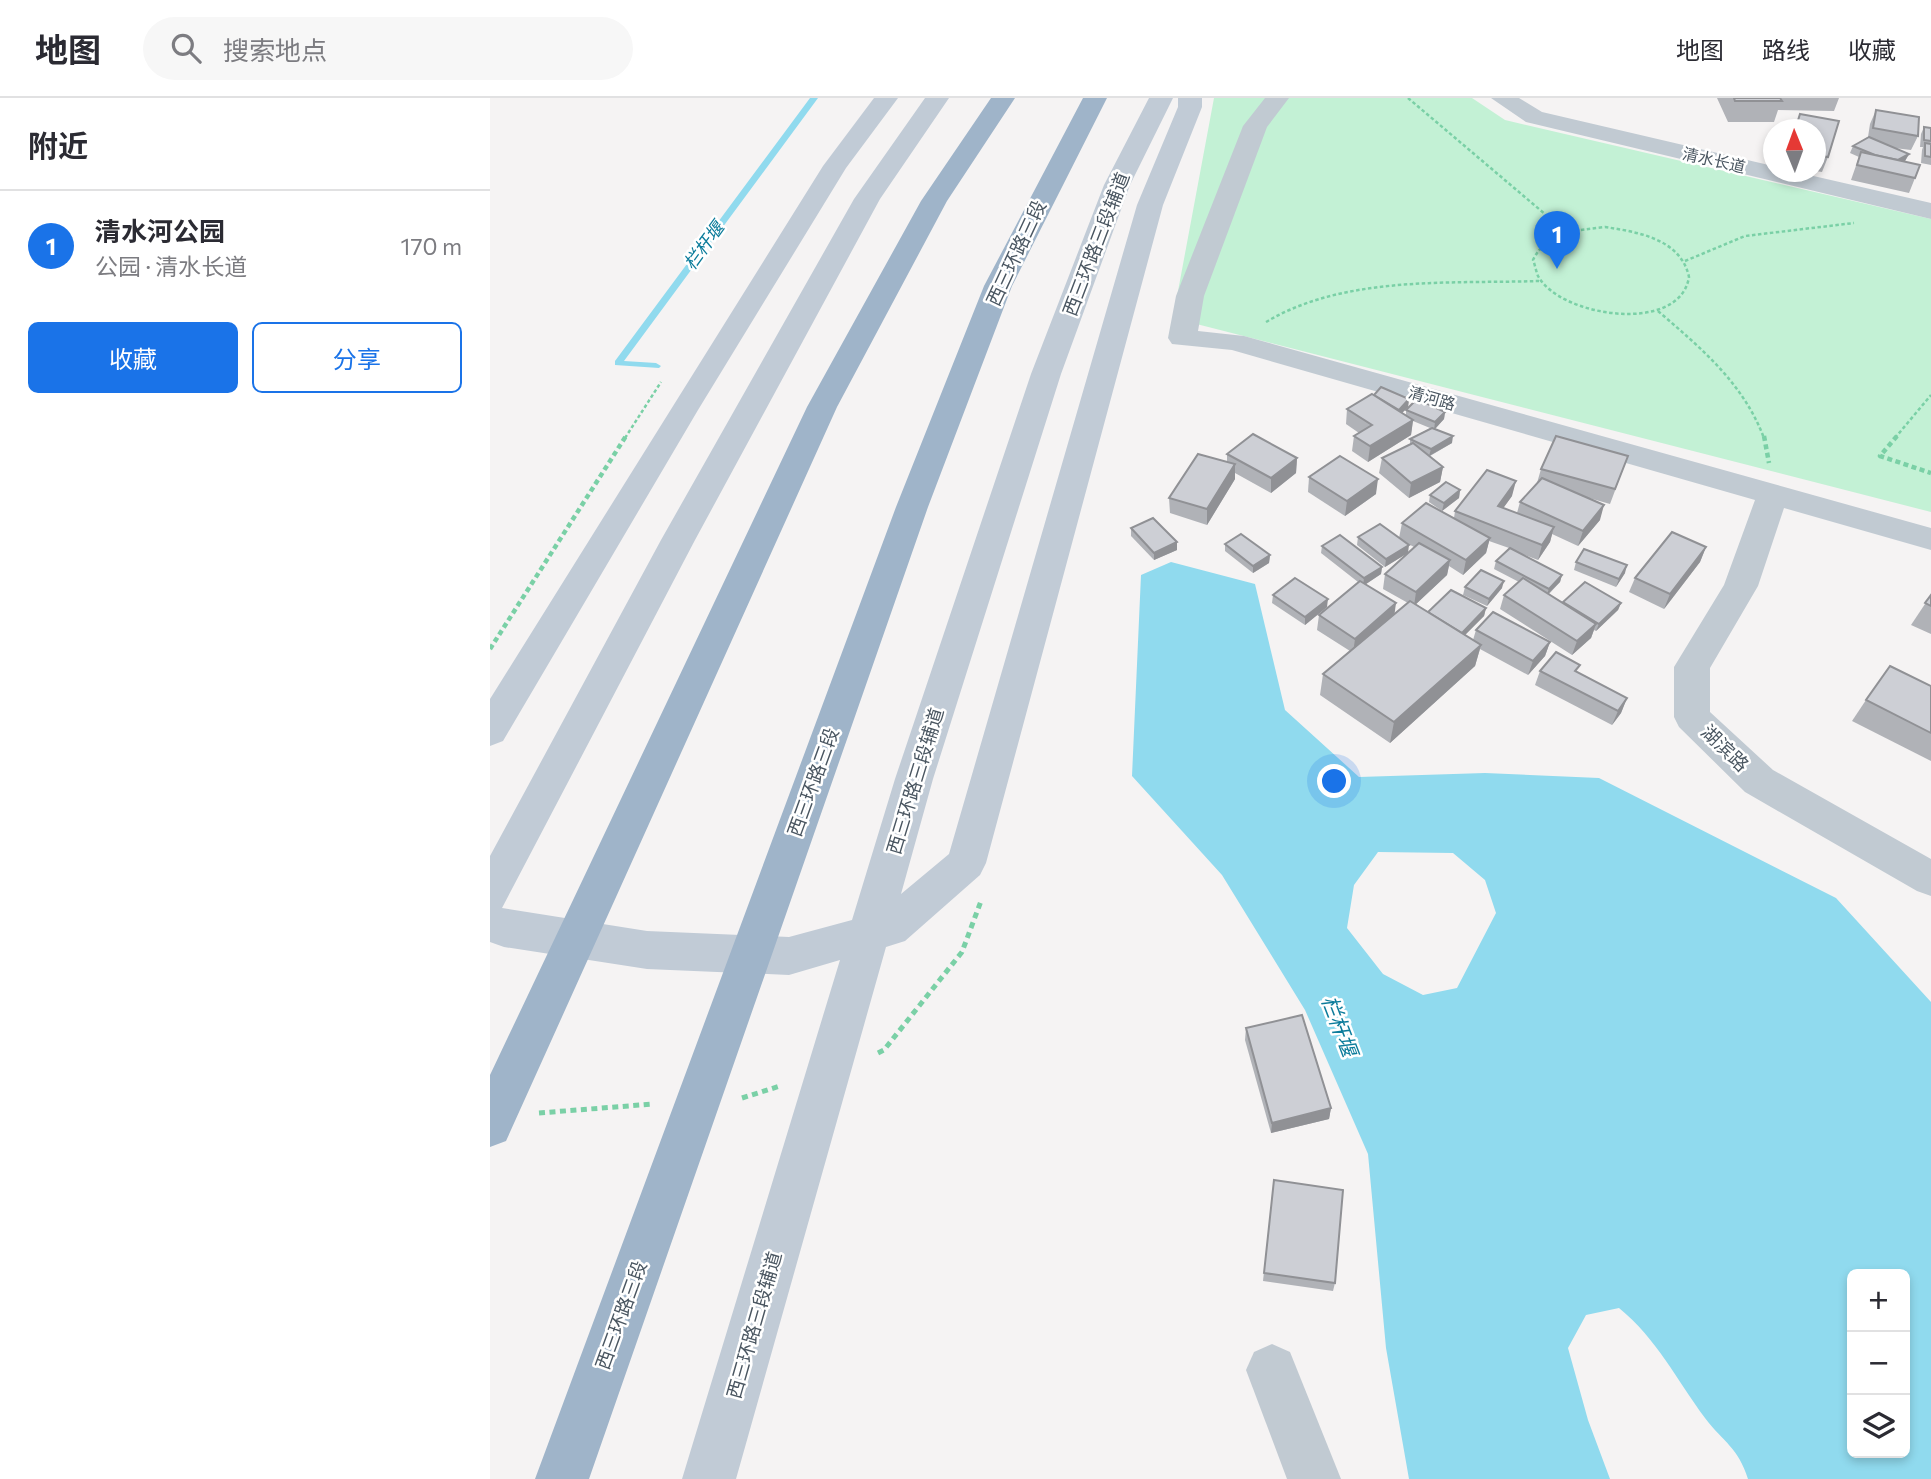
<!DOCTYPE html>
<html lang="zh">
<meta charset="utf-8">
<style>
body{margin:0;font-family:Commissioner,"Noto Sans SC",sans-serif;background:#f7f7f7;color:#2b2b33}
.controls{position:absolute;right:21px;bottom:21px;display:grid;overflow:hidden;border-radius:10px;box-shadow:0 4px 10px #0003}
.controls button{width:63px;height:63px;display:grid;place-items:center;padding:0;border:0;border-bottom:2px solid #e1e1e2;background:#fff;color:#2b2b33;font:35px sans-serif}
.compass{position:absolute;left:1273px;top:21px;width:63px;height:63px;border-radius:50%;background:#fff;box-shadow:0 4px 10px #0003;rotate:359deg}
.you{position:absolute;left:845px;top:684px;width:24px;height:24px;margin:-18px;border:5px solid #fff;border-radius:50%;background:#1a73e8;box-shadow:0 0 0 10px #1a73e833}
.badge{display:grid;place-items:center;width:46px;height:46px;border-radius:50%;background:#1a73e8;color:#fff;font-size:23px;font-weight:700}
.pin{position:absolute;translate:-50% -58px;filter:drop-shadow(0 2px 4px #0008)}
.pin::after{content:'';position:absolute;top:37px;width:24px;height:21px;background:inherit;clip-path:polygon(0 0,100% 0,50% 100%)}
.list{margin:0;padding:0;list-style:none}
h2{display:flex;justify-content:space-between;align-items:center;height:91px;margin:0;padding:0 28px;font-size:30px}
h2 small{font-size:23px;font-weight:400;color:#7c7c81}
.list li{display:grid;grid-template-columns:46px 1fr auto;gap:21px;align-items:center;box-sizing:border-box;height:112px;padding:0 28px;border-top:2px solid #e1e1e2}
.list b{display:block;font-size:26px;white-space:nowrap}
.list p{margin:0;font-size:23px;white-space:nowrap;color:#7c7c81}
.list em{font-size:23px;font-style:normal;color:#7c7c81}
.actions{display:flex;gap:14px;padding:21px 28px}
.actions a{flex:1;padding:16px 0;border:2px solid #1a73e8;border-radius:10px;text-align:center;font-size:24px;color:#1a73e8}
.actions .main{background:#1a73e8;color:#fff}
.icon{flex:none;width:38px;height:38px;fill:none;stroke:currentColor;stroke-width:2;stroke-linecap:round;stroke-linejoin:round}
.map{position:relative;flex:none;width:1441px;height:1381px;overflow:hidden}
header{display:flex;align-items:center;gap:42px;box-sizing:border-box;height:98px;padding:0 35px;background:#fff;border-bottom:2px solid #e1e1e2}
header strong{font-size:33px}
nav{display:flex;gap:38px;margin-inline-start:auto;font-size:24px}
.search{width:490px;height:63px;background:#f7f7f7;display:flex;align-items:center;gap:18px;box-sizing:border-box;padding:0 24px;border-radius:38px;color:#7c7c81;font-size:26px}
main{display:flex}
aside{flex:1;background:#fff}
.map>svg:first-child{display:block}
</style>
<header>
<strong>地图</strong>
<div class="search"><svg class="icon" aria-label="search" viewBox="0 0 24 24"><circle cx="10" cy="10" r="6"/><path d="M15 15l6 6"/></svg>搜索地点</div>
<nav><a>地图</a><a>路线</a><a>收藏</a></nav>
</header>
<main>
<aside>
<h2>附近<small></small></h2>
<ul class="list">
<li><span class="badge">1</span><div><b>清水河公园</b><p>公园 · 清水长道</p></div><em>170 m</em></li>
</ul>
<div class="actions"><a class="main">收藏</a><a>分享</a></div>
</aside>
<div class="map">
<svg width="1441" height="1381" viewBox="0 0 1441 1381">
<rect width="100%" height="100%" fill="#f5f3f3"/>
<path fill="#c3f1d5" d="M724 0H982L1015 22 1441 121V414L683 220Z"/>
<path fill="#90daee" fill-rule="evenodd" d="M681 464 765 486 795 612 869 679 995 675 1109 680 1346 800 1441 904V1381H1258C1248 1349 1234 1345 1215 1320 1186 1281 1167 1241 1129 1210L1096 1217 1078 1250 1098 1322 1120 1381H919L896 1250 878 1056 815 912 732 777 642 678 651 477ZM888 754 963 755 995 782 1006 815 967 890 933 897 893 876 857 830 864 787ZM1362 1176H1415V1355H1362Z"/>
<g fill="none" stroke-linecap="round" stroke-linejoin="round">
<path fill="#90daee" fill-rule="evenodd" d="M320 0H328L134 263 166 265 171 268 169 270 125 267V263Z"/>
<g stroke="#7ad0a6" stroke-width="2.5" stroke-dasharray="3.5 2.5" stroke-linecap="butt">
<path d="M918 0 1075 133"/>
<path d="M1115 129C1148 134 1191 141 1199 179 1190 237 1070 219 1048 178 1046 173 1045 167 1043 162 1058 132 1085 133 1115 129Z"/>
<path d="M1195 163 1255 138 1364 125"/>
<path d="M1168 213C1212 251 1253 285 1274 340"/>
<path d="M776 224C855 177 960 186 1049 183"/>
<path d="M135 340 171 284"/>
<path d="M1405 340 1441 297"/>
</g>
<g stroke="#7ad0a6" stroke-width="4.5" stroke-dasharray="5 3.5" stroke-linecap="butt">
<path d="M1274 338 1279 365"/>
<path d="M1407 338 1390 358 1441 375"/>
<path d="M0 551 136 338"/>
</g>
<g stroke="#7ad0a6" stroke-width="5" stroke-dasharray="6 4.5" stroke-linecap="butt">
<path d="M388 955 394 952 472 854 491 803"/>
<path d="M252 1000 290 988"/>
<path d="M49 1015 163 1006"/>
</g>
<g fill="#c1cad2" fill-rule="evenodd">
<path d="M775 0H799L777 29 714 198 708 233 754 238 1441 430V452L1294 410 1268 488 1220 570V614L1283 672 1441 761V798L1427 793 1255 694 1189 629 1184 619V569L1234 487 1265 402 742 252 682 246 678 240 686 198 753 28Z"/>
<path d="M1001 0H1029L1052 14 1283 68V74H1306L1441 105V121L1036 24Z"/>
<path d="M782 1246 800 1254 851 1381H797L756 1272 764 1254Z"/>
</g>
<g fill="#c1cbd6" fill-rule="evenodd">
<path d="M384 0H408L356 70 208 312 13 643 0 648V601L333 68Z"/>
<path d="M435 0H459L390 101 205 442 12 810 157 833 299 839 362 822 405 681 541 276 614 87 659 0H683L640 87 571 276 443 681 411 796 459 756 647 107 688 9V0H712V9L673 107 496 765 490 777 415 843 396 849 246 1381H192L350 862 299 877 157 871 14 849 0 844V758L171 442 364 101Z"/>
</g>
<g fill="#9fb4c9" fill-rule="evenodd">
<path d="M501 0H525L457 103 347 309 16 1043 0 1049V977L317 309 431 103Z"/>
<path d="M593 0H617L522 188 438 409 99 1381H45L406 409 494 188Z"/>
</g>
</g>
<g fill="#b0b2b7" fill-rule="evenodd">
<path d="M1227 0H1349L1344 13 1288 12 1284 24H1238Z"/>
<path d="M1386 12 1428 38 1421 52 1404 50 1419 56 1415 63 1425 80 1419 95 1361 82 1369 59 1360 55 1363 48 1378 39 1380 26Z"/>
<path d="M1434 29 1441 30V67L1431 65 1432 52 1433 49H1430L1431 36Z"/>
<path d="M1326 32 1338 59 1332 74 1326 73Z"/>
<path d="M919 301 918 309 912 315 916 317V312L955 314 954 321 945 331 962 345 940 358 953 369 950 384 919 400 889 375 892 360 920 347V341L940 330 923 323 921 337 878 364 862 353 864 338 869 335 856 326 857 311Z"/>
<path d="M737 356 807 360 806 375 781 395 745 375V381L717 427 680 415 679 400 737 364Z"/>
<path d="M1138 358 1120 406 1099 400 1110 422 1088 448 1062 436 1060 444 1048 462 1027 454 1072 477 1070 484 1059 496 1072 504 1131 505 1128 512 1106 533 1104 532 1101 540 1082 557 1010 511 1014 497 1029 484 1004 471 1006 463 1019 450 999 443 996 455 973 477 959 468 957 477 926 506 938 514 996 510 994 518 975 537 983 542 986 532 1060 544 1055 558 1038 577 990 551 985 568 900 645 830 597 833 576 860 553 827 532 829 517 868 484 831 455 832 448 892 469 891 476 876 486 904 516 918 505 893 491 895 476 917 455 895 469 867 447 868 439 909 440 912 425 964 420 965 413 1022 398 1013 410 1027 415 1030 404 1047 385 1051 371ZM911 442 924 449 918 455Z"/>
<path d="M819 379 886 396 855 418 818 394Z"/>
<path d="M970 392 969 400 952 413 939 404 940 397Z"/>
<path d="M641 430 687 444V452L664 462 641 438Z"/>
<path d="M735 446 780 457 779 465 763 475 735 453Z"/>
<path d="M1216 449 1210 464 1174 511 1139 494 1145 480Z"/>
<path d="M1086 464 1135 475 1126 489 1084 472Z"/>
<path d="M975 489 1012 490 997 508 973 497Z"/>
<path d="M783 497 837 509 815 527 782 505Z"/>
<path d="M1441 497V536L1421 527Z"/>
<path d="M1050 573 1087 574 1137 600 1131 615 1122 627 1045 587Z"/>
<path d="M1441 588V663L1362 623 1376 602Z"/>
<path d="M756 930 841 1010 839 1021 781 1035 755 942Z"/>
<path d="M784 1082 845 1185 843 1193 773 1183Z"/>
</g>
<g fill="#909195">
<path d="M1419 56 1415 63 1403 65Z"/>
<path d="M919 301 918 309 908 319 909 312Z"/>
<path d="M955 314 954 321 944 332 945 324Z"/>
<path d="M923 322 921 337 878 364 880 348Z"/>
<path d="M963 338 962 345 939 358 941 351Z"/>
<path d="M807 360 806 375 781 395V380Z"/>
<path d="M745 366V381L717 427V411Z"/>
<path d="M953 369 950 384 919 400 921 385Z"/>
<path d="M888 381 886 396 855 418 857 403Z"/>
<path d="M1026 383 1022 398 1004 423 1008 408Z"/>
<path d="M970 392 969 400 952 413 954 405Z"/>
<path d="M1114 407 1110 422 1088 448 1093 433Z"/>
<path d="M1064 429 1060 444 1048 462 1052 447Z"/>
<path d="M1000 440 996 455 973 477 976 462Z"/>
<path d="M687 444V452L664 462V455Z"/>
<path d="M919 447 918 455 895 469 896 461Z"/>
<path d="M1216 449 1210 464 1174 511 1180 496Z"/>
<path d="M780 457 779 465 763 475V468Z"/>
<path d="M960 462 957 477 924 508 926 494Z"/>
<path d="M1137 467 1135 475 1126 489 1129 481Z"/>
<path d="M892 469 891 476 873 488 874 480Z"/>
<path d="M1072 477 1070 484 1056 498 1059 491Z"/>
<path d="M1014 483 1012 490 997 508 999 501Z"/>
<path d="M838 501 837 509 815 527V519Z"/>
<path d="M906 505 904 520 863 555 865 541Z"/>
<path d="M1131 505 1128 512 1106 533 1109 526Z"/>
<path d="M996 510 994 518 969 543 971 536Z"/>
<path d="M1106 526 1101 540 1082 557 1087 543Z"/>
<path d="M1060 544 1055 558 1038 577 1043 563Z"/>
<path d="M991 547 985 568 900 645 904 624Z"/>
<path d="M1137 600 1131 615 1122 627 1128 613Z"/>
<path d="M841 1010 839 1021 781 1035 782 1025Z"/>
</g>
<g fill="#cdcfd5" stroke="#909195" stroke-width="2">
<path d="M1244 0H1290L1292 3H1245Z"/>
<path d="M1386 12 1429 19 1428 38 1383 30Z"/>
<path d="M1310 16 1349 23 1338 59 1326 57V32H1305Z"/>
<path d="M1434 29 1441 30V43L1434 42Z"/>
<path d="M1379 39 1419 56 1408 62 1385 57 1363 48Z"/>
<path d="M1435 45 1441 46V59L1435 58Z"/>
<path d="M1371 54 1430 67 1425 80 1367 67Z"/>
<path d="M891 289 919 301 909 312 884 297Z"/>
<path d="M882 296 923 322 880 348 864 338 882 327 857 311Z"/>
<path d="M927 301 955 314 945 324 916 312Z"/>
<path d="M942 330 963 338 941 351 920 341Z"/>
<path d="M763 336 807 360 781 380 737 356Z"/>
<path d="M1066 338 1138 358 1125 391 1051 371Z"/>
<path d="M923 345 953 369 921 385 892 360Z"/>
<path d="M708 356 745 366 717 411 679 400Z"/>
<path d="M850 358 888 381 857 403 819 379Z"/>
<path d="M997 372 1026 383 1008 408 1064 429 1052 447 965 413Z"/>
<path d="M1052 380 1114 407 1093 433 1030 404Z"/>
<path d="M956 384 970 392 954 405 940 397Z"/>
<path d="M936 405 1000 440 976 462 912 425Z"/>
<path d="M663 420 687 444 664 455 641 430Z"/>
<path d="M890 426 919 447 896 461 868 439Z"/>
<path d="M1182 434 1216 449 1180 496 1145 480Z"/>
<path d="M751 436 780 457 763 468 735 446Z"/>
<path d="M850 437 892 469 874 480 832 448Z"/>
<path d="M929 445 960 462 926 494 895 476Z"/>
<path d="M1020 450 1072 477 1059 491 1006 463Z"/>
<path d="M1094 451 1137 467 1129 481 1086 464Z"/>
<path d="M991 472 1014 483 999 501 975 489Z"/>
<path d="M805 480 838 501 815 519 783 497Z"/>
<path d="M1033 480 1106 526 1087 543 1014 497Z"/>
<path d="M870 483 906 505 865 541 829 517Z"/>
<path d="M1095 484 1131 505 1109 526 1073 504Z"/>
<path d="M961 492 996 510 972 535 938 514Z"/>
<path d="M1441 497V508L1435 505Z"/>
<path d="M920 503 991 547 904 624 833 576Z"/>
<path d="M1003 514 1060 544 1043 563 986 532Z"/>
<path d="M1066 554 1090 567 1085 573 1137 600 1128 613 1050 573Z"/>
<path d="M1400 568 1441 588V635L1376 602Z"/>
<path d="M812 917 841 1010 782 1025 756 930Z"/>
<path d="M784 1082 853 1092 845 1185 774 1175Z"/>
</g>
<g text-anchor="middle" stroke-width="5" stroke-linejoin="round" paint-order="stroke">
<g font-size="16" fill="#4a5661" stroke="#fff">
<text transform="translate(1224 62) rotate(13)" y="6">清水长道</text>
<text transform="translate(942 300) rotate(16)" y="6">清河路</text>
</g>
<g font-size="18" font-style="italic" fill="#0c7c9b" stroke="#fff">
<text transform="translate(214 148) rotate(-54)" y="6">栏杆堰</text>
</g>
<g font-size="19" fill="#4a5661" stroke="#fff">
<text transform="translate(606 146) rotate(-69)" y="7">西三环路三段辅道</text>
<text transform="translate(526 155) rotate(-65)" y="7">西三环路三段</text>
<text transform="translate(1235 650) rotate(44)" y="7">湖滨路</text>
<text transform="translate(425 683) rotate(-73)" y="7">西三环路三段辅道</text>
<text transform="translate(323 684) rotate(-70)" y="7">西三环路三段</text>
<text transform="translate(131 1217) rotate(-70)" y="7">西三环路三段</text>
<text transform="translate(264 1227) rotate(-74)" y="7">西三环路三段辅道</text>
</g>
<g font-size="21" font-style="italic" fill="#0c7c9b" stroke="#fff">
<text transform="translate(849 928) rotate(69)" y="7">栏杆堰</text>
</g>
</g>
</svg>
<div class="controls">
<button>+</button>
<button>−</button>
<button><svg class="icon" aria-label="layers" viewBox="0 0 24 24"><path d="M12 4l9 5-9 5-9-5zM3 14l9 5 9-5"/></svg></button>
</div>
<svg class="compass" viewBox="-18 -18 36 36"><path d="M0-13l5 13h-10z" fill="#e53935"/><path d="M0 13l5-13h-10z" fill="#7c7c81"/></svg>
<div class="you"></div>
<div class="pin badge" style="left:1067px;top:171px">1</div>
</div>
</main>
